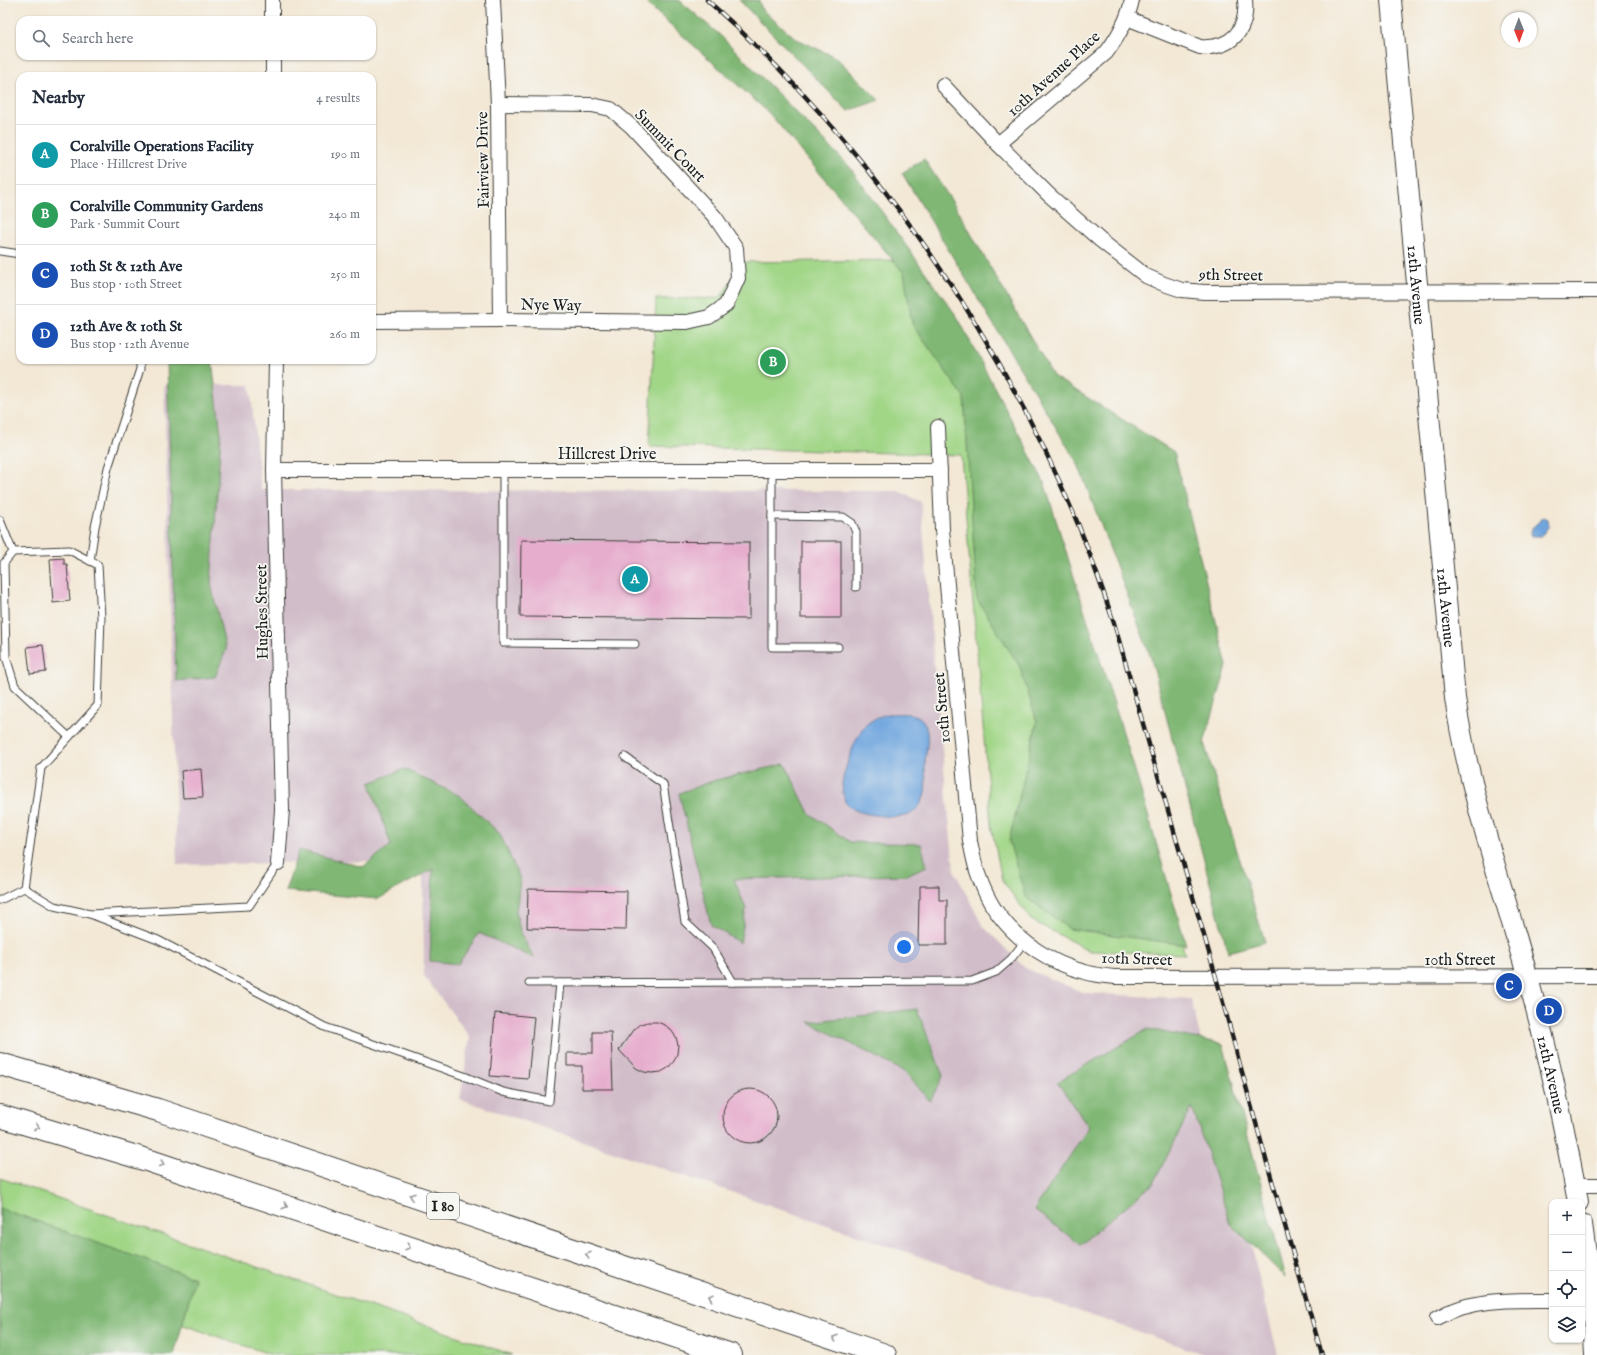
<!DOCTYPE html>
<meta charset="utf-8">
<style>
body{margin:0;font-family:"IM FELL English",serif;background:#f6f6f7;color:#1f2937}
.controls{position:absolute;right:12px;bottom:12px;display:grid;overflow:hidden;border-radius:8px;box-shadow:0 1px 3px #0004}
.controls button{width:36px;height:36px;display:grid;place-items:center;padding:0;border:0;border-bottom:1px solid #e0e1e3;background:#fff;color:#1f2937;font:20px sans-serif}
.compass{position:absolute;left:1501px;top:12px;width:36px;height:36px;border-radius:50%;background:#fff;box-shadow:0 1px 3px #0004;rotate:179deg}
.you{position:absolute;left:904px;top:947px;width:14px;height:14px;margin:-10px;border:3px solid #fff;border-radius:50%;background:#1a73e8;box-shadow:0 0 0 6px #1a73e833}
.badge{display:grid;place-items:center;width:26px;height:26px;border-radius:50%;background:#0f766e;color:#fff;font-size:13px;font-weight:700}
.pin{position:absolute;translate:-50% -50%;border:2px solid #fff;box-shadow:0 1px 4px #0006}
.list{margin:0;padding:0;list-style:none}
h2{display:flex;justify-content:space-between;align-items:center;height:52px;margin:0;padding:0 16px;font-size:17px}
h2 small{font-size:13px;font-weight:400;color:#747a83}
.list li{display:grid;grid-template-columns:26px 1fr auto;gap:12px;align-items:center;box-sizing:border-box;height:60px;padding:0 16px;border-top:1px solid #e0e1e3}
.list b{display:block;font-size:15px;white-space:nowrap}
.list p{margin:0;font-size:13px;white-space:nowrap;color:#747a83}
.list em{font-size:13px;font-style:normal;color:#747a83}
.icon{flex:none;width:22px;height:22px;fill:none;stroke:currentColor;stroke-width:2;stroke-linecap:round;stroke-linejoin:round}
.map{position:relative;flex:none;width:1597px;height:1355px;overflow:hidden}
.search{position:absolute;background:#fff;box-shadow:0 1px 3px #0004;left:16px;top:16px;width:360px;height:44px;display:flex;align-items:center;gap:10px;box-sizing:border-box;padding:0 14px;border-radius:12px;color:#747a83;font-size:15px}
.panel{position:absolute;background:#fff;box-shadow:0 1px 3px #0004;left:16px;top:72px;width:360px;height:292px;border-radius:12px}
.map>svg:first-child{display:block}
</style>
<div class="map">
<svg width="1597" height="1355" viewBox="0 0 1597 1355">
<rect width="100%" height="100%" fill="#f6f6f2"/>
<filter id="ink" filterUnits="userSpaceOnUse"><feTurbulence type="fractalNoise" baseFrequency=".025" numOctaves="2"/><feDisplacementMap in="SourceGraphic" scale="8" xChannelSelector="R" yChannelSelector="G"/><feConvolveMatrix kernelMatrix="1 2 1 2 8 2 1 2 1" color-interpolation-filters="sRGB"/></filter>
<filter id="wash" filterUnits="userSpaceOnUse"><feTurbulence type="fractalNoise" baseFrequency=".012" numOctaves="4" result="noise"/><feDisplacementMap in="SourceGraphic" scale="16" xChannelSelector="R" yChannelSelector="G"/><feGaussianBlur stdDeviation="0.9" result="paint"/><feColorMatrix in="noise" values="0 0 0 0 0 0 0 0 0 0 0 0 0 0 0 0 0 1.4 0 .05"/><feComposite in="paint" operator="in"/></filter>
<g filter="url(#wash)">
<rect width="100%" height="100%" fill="#f3e8d5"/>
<path fill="#d1bdc9" d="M164 385H250L261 490 898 491 921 502 935 677 954 870 982 925 1025 968 1084 993 1191 999 1278 1355H1206L460 1099 470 1037 424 976 423 860 177 865Z"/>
<g fill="#a1d687" stroke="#5e7952">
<path d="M902 260 1054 535 1185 954 1090 951 1031 920 1002 880 991 825 961 455 649 446 656 299 720 298 743 262Z"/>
<path d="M0 1178 512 1355H272L154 1315 0 1355Z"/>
</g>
<g fill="#80b774" stroke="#4e6a48">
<path d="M640 0H679L721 36 849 166 958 318 1044 482 1133 764 1186 945 1069 929 1025 896 1009 841 1037 722 1020 667 977 599 964 397 912 324 904 273 769 113 644 1Z"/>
<path d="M739 0H759L762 10 797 39 837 58 879 100 848 111Z"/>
<path d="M924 159 955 206 1053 376 1174 452 1227 666 1204 743 1265 942 1228 952 1151 658 1078 464 902 173Z"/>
<path d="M167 360H212L221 434 211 584 226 650 215 677 176 681Z"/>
<path d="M785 764 809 813 850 842 921 844 927 866 906 875 734 879 746 909 740 943 711 925 679 793 716 780Z"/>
<path d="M404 769 460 796 500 834 520 879 516 914 521 934 534 958 479 933 458 964 430 961 433 869 378 899 285 891 299 850 363 867 391 845 370 783Z"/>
<path d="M917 1009 943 1076 930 1101 905 1072 809 1022Z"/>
<path d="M1148 1029 1223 1044 1286 1278 1230 1223 1192 1107 1153 1184 1080 1244 1034 1210 1089 1127 1057 1082Z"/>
<path d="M0 1208 195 1278 174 1355H0Z"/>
</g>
<g fill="#70a6de" stroke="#46617d">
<path d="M1544 517 1548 519 1549 526 1541 536H1531L1530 532 1532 528Z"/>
<path d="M888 714C898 714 917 711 923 721 931 733 926 749 925 763 925 776 928 789 922 802 920 806 913 813 909 815 900 819 864 815 855 810 851 808 848 805 845 802 844 797 842 790 842 784 843 773 856 735 864 727 870 720 880 716 888 714Z"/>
</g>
<g id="blocks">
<g fill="#e6adcd">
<path d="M521 540 749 542V619L520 617Z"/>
<rect x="801" y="541" width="40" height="77"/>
<path d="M64 558V564H67L70 601 53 603 50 559Z"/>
<path d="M43 645 46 672 30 674 27 647Z"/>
<path d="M201 769 203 797 183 798 181 771Z"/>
<path d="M920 886H939V900H947V945H918L919 899H920Z"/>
<path d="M528 889 627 891 626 930 527 928Z"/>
<path d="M495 1013 534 1017 528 1079 490 1076Z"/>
<path d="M648 1022H657L665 1025 671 1030 676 1037 678 1045 677 1054 674 1061 668 1068 661 1072 652 1073 644 1072 636 1068 619 1050 633 1030 640 1024Z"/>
<path d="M593 1032H611L613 1089H582V1066H567V1053H593Z"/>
<circle cx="750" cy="1116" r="27"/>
</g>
</g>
</g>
<g filter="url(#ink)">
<use href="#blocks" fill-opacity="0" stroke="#3c3b38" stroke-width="1"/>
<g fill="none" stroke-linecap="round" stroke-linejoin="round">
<defs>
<g id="lane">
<path d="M0 251 20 254"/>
<path d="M503 471V643L635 644"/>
<path d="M772 471V647H838"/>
<path d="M772 516 843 517 852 523 856 532V587"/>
<path d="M0 520 13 552 69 550 98 565 101 617 98 705 41 768 24 888"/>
<path d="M13 552 4 563 6 657 15 686 69 737"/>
<path d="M90 561 95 527 108 468 140 369V360"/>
<path d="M625 757 663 784 685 922 713 948 733 982"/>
<path d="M0 900 24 888 54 906 90 914 249 906 278 863"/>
<path d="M90 914 158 940 325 1027 464 1076 503 1092 549 1101 560 983"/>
<path d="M529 983 972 981 996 972 1011 959 1025 941"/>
</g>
<g id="street">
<path d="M272 0V20"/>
<path d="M493 0 498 104 500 320"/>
<path d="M1127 18 1200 47C1231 49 1248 31 1245 0"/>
<path d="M273 56V76"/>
<path d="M943 85 998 144 1048 194 1100 240 1146 276 1164 284 1182 290 1204 292 1597 291"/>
<path d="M998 144 1106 53C1118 37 1128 20 1132 0"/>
<path d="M372 321 500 320 687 322 709 317 726 305 738 278 736 248 715 217 632 127 611 109 592 105 498 104"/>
<path d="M276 360 274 470 282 810 278 863"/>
<path d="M938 427 942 529 970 841C972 851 974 862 977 871 982 886 989 903 999 915 1019 942 1052 964 1085 972 1094 975 1105 976 1115 977L1597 976"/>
<path d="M274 470H940"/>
<path d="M1575 1185H1597"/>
<path d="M1437 1318C1472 1298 1513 1300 1552 1300"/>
</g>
<g id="secondary">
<path id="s1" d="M1391 0 1455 698C1469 793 1502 884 1527 975 1548 1050 1564 1126 1578 1202"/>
<path d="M1582 1224 1592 1299 1595 1355"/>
</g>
<g id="highway">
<path d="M0 1064 158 1110 885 1355"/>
<path d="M0 1116 150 1161 731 1355"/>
</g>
</defs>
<use href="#lane" stroke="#3c3b38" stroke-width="9"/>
<use href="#street" stroke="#3c3b38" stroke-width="16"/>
<use href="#secondary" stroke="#3c3b38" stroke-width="22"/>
<use href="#highway" stroke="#3c3b38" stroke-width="24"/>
<use href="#lane" stroke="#fff" stroke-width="7"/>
<use href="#street" stroke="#fff" stroke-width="14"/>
<use href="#secondary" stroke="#fff" stroke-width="20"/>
<use href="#highway" stroke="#fff" stroke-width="22"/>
<defs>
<path id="rail" d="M707 0C865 140 993 323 1075 517 1090 552 1102 588 1114 623L1216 977 1265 1156 1322 1355"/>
</defs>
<use href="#rail" stroke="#1c1c1c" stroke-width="4.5"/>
<use href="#rail" stroke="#f6f6f2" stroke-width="3" stroke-dasharray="9" stroke-linecap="butt"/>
</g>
<defs><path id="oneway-chevron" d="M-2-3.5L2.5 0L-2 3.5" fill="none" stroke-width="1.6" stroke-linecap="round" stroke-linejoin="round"/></defs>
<g stroke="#999">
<use href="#oneway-chevron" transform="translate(37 1127) rotate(17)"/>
<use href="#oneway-chevron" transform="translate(162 1164) rotate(19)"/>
<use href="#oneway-chevron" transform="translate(412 1196) rotate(-161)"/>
<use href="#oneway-chevron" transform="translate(285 1206) rotate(19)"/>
<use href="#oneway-chevron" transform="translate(408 1247) rotate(19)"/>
<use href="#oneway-chevron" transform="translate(588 1255) rotate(-161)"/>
<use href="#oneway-chevron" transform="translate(711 1297) rotate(-161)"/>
<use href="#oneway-chevron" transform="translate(835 1338) rotate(-161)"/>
</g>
</g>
<g text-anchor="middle" stroke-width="3.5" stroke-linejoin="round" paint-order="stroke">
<rect fill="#f6f6f2" stroke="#5d5d5c" stroke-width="1" x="427" y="1193" width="32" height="26" rx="3"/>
<g font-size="15" font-weight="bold" fill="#1c1c1c">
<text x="443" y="1211">I 80</text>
</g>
<g font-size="16" fill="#1c1c1c" stroke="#f6f6f2">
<text transform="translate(1053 73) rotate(-42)" y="6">10th Avenue Place</text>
<text transform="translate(671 145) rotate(46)" y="6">Summit Court</text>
<text transform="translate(482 160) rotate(-91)" y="6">Fairview Drive</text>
<text transform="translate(1231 274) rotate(1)" y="6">9th Street</text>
<text dy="6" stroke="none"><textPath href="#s1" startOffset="286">12th Avenue</textPath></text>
<text transform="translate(551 304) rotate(1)" y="6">Nye Way</text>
<text x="607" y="459">Hillcrest Drive</text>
<text dy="6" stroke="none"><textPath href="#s1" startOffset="610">12th Avenue</textPath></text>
<text transform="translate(261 612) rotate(-91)" y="6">Hughes Street</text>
<text transform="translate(941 708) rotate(-95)" y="6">10th Street</text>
<text transform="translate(1137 958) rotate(2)" y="6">10th Street</text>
<text x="1460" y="965">10th Street</text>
<text dy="6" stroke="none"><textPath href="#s1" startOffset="1090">12th Avenue</textPath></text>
</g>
</g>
</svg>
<div class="controls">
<button>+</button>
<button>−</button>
<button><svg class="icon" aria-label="locate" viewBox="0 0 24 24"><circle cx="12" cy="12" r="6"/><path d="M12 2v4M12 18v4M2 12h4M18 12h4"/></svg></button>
<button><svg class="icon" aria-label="layers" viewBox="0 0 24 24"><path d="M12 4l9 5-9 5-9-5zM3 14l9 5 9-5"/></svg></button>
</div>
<svg class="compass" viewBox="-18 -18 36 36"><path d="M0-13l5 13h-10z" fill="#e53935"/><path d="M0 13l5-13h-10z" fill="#747a83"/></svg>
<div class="you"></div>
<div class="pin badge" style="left:635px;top:579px;background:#0f9aa8">A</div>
<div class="pin badge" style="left:773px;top:362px;background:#2e9e5b">B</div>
<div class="pin badge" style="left:1509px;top:986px;background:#1a4fb4">C</div>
<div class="pin badge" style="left:1549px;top:1011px;background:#1a4fb4">D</div>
<div class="search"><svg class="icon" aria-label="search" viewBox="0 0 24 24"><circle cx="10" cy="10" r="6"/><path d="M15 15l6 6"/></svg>Search here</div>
<section class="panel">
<h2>Nearby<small>4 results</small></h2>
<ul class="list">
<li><span class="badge" style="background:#0f9aa8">A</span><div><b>Coralville Operations Facility</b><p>Place · Hillcrest Drive</p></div><em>190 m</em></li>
<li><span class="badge" style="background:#2e9e5b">B</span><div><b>Coralville Community Gardens</b><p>Park · Summit Court</p></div><em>240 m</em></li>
<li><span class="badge" style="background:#1a4fb4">C</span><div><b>10th St &amp; 12th Ave</b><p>Bus stop · 10th Street</p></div><em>250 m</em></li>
<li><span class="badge" style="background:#1a4fb4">D</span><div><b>12th Ave &amp; 10th St</b><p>Bus stop · 12th Avenue</p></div><em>260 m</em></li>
</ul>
</section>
</div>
